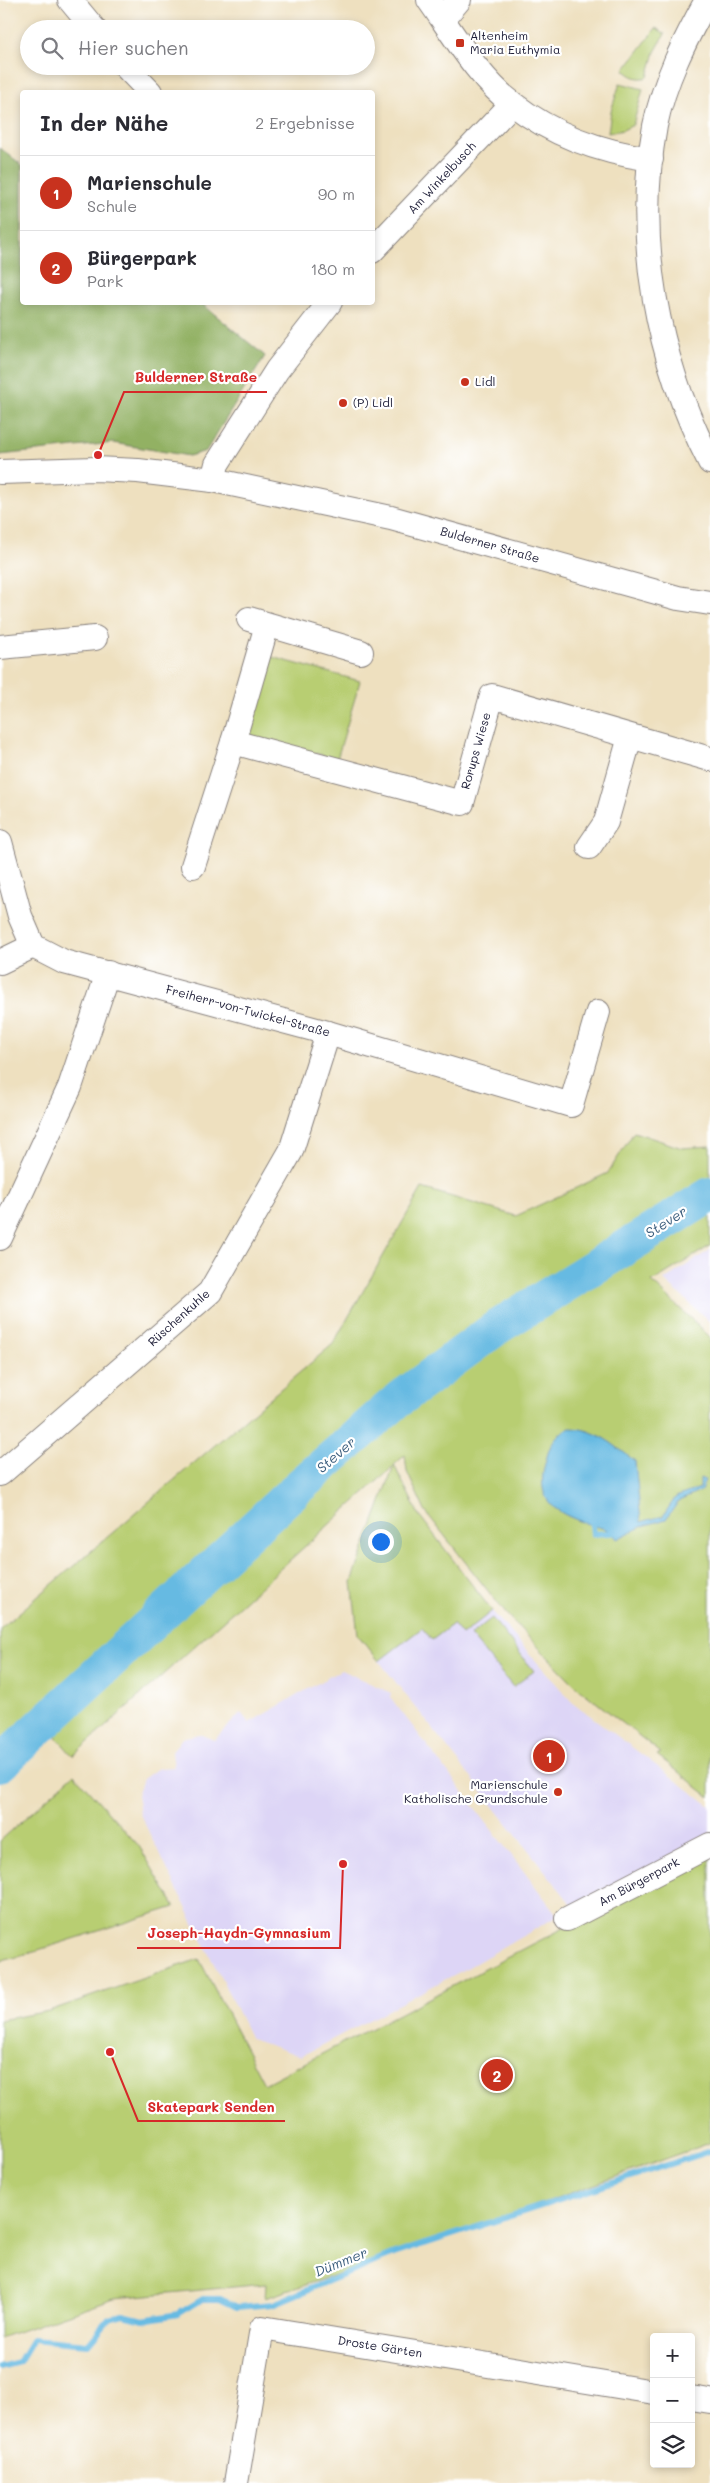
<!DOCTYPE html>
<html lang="de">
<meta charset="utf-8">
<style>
body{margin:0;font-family:Mali,sans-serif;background:#f2f2f3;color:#2b2b33}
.controls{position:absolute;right:15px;bottom:15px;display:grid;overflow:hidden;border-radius:5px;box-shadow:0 2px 8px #0003}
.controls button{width:45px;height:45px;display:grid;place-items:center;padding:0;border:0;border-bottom:1px solid #e1e1e2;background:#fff;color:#2b2b33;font:25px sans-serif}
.you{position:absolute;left:380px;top:1541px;width:18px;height:18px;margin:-12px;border:4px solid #fff;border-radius:50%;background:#1a73e8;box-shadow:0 0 0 8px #1a73e833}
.badge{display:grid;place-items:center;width:32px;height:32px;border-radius:50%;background:#c8321e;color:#fff;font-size:16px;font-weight:700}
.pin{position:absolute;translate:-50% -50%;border:2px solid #fff;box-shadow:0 1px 5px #0006}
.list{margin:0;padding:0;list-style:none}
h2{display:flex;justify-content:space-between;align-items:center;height:65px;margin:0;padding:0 20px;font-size:21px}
h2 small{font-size:16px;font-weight:400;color:#7c7c81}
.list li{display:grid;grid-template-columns:32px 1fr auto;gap:15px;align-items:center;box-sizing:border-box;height:75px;padding:0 20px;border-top:1px solid #e1e1e2}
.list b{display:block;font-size:19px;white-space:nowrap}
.list p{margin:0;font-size:16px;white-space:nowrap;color:#7c7c81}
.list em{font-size:16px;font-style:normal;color:#7c7c81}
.icon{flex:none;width:28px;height:28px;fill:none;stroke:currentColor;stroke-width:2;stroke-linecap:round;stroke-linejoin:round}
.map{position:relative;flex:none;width:710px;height:2483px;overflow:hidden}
.search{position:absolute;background:#fff;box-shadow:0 2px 8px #0003;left:20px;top:20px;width:355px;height:55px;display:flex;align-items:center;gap:12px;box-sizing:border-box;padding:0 18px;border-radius:28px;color:#7c7c81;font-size:19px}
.panel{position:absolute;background:#fff;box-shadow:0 2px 8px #0003;left:20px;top:90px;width:355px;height:215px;border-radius:5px}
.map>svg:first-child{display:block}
</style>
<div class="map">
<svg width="710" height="2483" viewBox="0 0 710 2483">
<rect width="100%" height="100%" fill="#fff"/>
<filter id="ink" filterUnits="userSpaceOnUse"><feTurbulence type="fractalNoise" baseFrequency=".02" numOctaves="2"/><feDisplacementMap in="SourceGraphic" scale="10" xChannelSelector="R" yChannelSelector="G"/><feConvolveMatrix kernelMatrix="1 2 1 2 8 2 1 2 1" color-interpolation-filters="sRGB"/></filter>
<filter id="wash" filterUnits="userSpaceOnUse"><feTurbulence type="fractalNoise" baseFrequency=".0096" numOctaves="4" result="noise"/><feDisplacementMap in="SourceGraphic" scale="20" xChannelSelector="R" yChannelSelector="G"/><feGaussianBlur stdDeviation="1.12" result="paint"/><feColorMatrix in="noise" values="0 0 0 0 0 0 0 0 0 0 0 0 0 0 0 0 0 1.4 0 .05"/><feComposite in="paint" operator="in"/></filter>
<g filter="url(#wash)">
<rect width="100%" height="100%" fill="#eee0bf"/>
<g fill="#ddd5f6">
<path d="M710 1250V1322L664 1280Z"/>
<path d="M492 1611 572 1702 710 1806V1834L575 1909 379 1661 422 1628 432 1640 453 1624 462 1635Z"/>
<path d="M341 1670 391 1693 390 1697 558 1916 467 1968 301 2056 251 2039 140 1814 137 1795 143 1779 158 1768 174 1767 172 1752 182 1738 199 1734 214 1740 241 1713 249 1723Z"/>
</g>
<g fill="#b8ce72" stroke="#6d7856">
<path d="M656 28 665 34 655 52 648 77C638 80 632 77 624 70Z"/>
<path d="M620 83 643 89 633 125 623 130 608 133 611 111Z"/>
<path d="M268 656 360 681 337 759 245 735Z"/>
<path d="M634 1132 682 1148 710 1146V1246L652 1282 710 1337V1797L657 1755 661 1753 578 1688 507 1615 425 1511 407 1472 405 1455 394 1465 419 1515 492 1611 462 1635 453 1624 432 1640 422 1628 379 1661 358 1635 352 1582 394 1466 73 1756 41 1720 0 1756V1629L333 1344 422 1188 516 1216 608 1173Z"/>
<path d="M492 1618 534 1671 513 1687 470 1635Z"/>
<path d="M74 1774 139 1846 175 1907 0 1962V1841Z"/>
<path d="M710 1852V2143L414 2249 265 2298 266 2284 114 2298 0 2338V2020L49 2011 199 1959 264 2084Z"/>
</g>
<path fill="#92b164" stroke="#5a6a50" d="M0 148 22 165V302L201 303 265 356 206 451 189 456 113 443 0 455Z"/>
<path fill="#66bae2" stroke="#446e8e" d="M570 1428C596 1428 615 1446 635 1461L641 1522 663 1516 676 1497 700 1488V1478L705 1480 701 1491 679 1501 666 1519 643 1526 617 1539C610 1528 603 1529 591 1525 549 1511 533 1499 548 1453 552 1440 558 1433 570 1428Z"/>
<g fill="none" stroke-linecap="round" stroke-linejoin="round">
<g stroke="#66bae2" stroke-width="6">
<path d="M592 1525 593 1534 622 1532"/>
<path d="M0 2367 19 2362 33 2339 88 2344 109 2319 123 2315 143 2320 178 2314 203 2299H220L237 2307 273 2304 394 2254 710 2151"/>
</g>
<path stroke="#66bae2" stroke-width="36" d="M0 1764 295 1490 397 1401 499 1326 710 1195"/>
</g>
</g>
<g filter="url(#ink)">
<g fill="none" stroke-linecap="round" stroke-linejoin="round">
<defs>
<g id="minor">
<path d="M70 0 94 29"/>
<path d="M429 0C454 35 479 79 513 104 553 135 601 152 651 159"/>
<path d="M707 0C685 40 664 81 655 126 634 241 657 359 710 462"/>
<path d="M443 19 459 0"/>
<path d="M125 66 150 92"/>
<path d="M372 251 512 104"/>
<path d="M0 472 95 469 138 471 213 480 391 518 678 598 710 603"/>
<path d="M213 480 217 464 277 370 330 302"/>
<path d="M249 619 361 652"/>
<path d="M0 647 95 638"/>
<path d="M233 742 462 803 492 696 710 759"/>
<path d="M0 842 20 916 33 946 64 962 328 1033 571 1105 598 1012"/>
<path d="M589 847 606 822 630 737"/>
<path d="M193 866 233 742 267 625"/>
<path d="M0 962 33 946"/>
<path d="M0 1238 70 1087 108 973"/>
<path d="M0 1474 210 1292 291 1151 328 1033"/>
<path d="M567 1919 710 1845"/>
<path d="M691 2398 710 2401"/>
<path d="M236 2483 262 2328 654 2392"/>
</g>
</defs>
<use href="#minor" stroke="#88817d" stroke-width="26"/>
<use href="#minor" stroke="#fff" stroke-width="24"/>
</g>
</g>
<g fill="#c8321e" stroke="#fff" stroke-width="2">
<rect x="455" y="38" width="10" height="10" rx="2.5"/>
<circle cx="465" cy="382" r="5"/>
<circle cx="343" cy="403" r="5"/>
<circle cx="558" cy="1792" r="5"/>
</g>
<g text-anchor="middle" stroke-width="4.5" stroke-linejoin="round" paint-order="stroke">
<g font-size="12" fill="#22223b" stroke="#fff" text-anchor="start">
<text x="470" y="40">Altenheim<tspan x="470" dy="14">Maria Euthymia</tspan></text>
<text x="475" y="386">Lidl</text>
<text x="353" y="407">(P) Lidl</text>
<text x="548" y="1789" text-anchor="end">Marienschule<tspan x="548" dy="14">Katholische Grundschule</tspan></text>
</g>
<g font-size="12" fill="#22223b" stroke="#fff">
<text transform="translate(442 178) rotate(-47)" y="4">Am Winkelbusch</text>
<text transform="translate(490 545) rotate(16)" y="4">Bulderner Straße</text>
<text transform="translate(476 751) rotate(-74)" y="4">Rorups Wiese</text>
<text transform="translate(248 1011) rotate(15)" y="4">Freiherr-von-Twickel-Straße</text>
<text transform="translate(179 1318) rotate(-42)" y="4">Rüschenkuhle</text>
<text transform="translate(639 1882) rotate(-28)" y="4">Am Bürgerpark</text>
<text transform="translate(380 2347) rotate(9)" y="4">Droste Gärten</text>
</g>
<g font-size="14" font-style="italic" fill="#3d5f7e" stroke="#fff">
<text transform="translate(666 1222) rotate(-32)" y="5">Stever</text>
<text transform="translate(336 1455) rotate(-41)" y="5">Stever</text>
<text transform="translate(341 2262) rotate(-22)" y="5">Dümmer</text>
</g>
</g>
<path fill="none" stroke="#d62828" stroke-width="2" d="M98 455L124 392H267M343 1864L340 1948H137M110 2052L138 2121H285"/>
<g fill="#d62828" stroke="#fff" stroke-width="2">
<circle cx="98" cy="455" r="5"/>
<circle cx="343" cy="1864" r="5"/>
<circle cx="110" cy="2052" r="5"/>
</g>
<g font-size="14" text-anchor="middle" font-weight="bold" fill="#d62828" stroke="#fff" stroke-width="4.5" stroke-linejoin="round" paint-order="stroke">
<text x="196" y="382">Bulderner Straße</text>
<text x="239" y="1938">Joseph-Haydn-Gymnasium</text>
<text x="211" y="2112">Skatepark Senden</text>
</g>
</svg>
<div class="controls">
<button>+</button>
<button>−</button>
<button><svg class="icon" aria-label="layers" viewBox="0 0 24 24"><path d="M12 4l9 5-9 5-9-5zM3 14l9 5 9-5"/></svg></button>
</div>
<div class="you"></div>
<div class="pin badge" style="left:549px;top:1756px">1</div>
<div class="pin badge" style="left:497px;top:2075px">2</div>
<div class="search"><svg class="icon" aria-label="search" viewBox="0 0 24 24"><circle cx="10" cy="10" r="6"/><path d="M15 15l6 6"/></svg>Hier suchen</div>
<section class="panel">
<h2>In der Nähe<small>2 Ergebnisse</small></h2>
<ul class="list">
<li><span class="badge">1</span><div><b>Marienschule</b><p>Schule</p></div><em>90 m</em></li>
<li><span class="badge">2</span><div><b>Bürgerpark</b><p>Park</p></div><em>180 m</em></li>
</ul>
</section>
</div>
